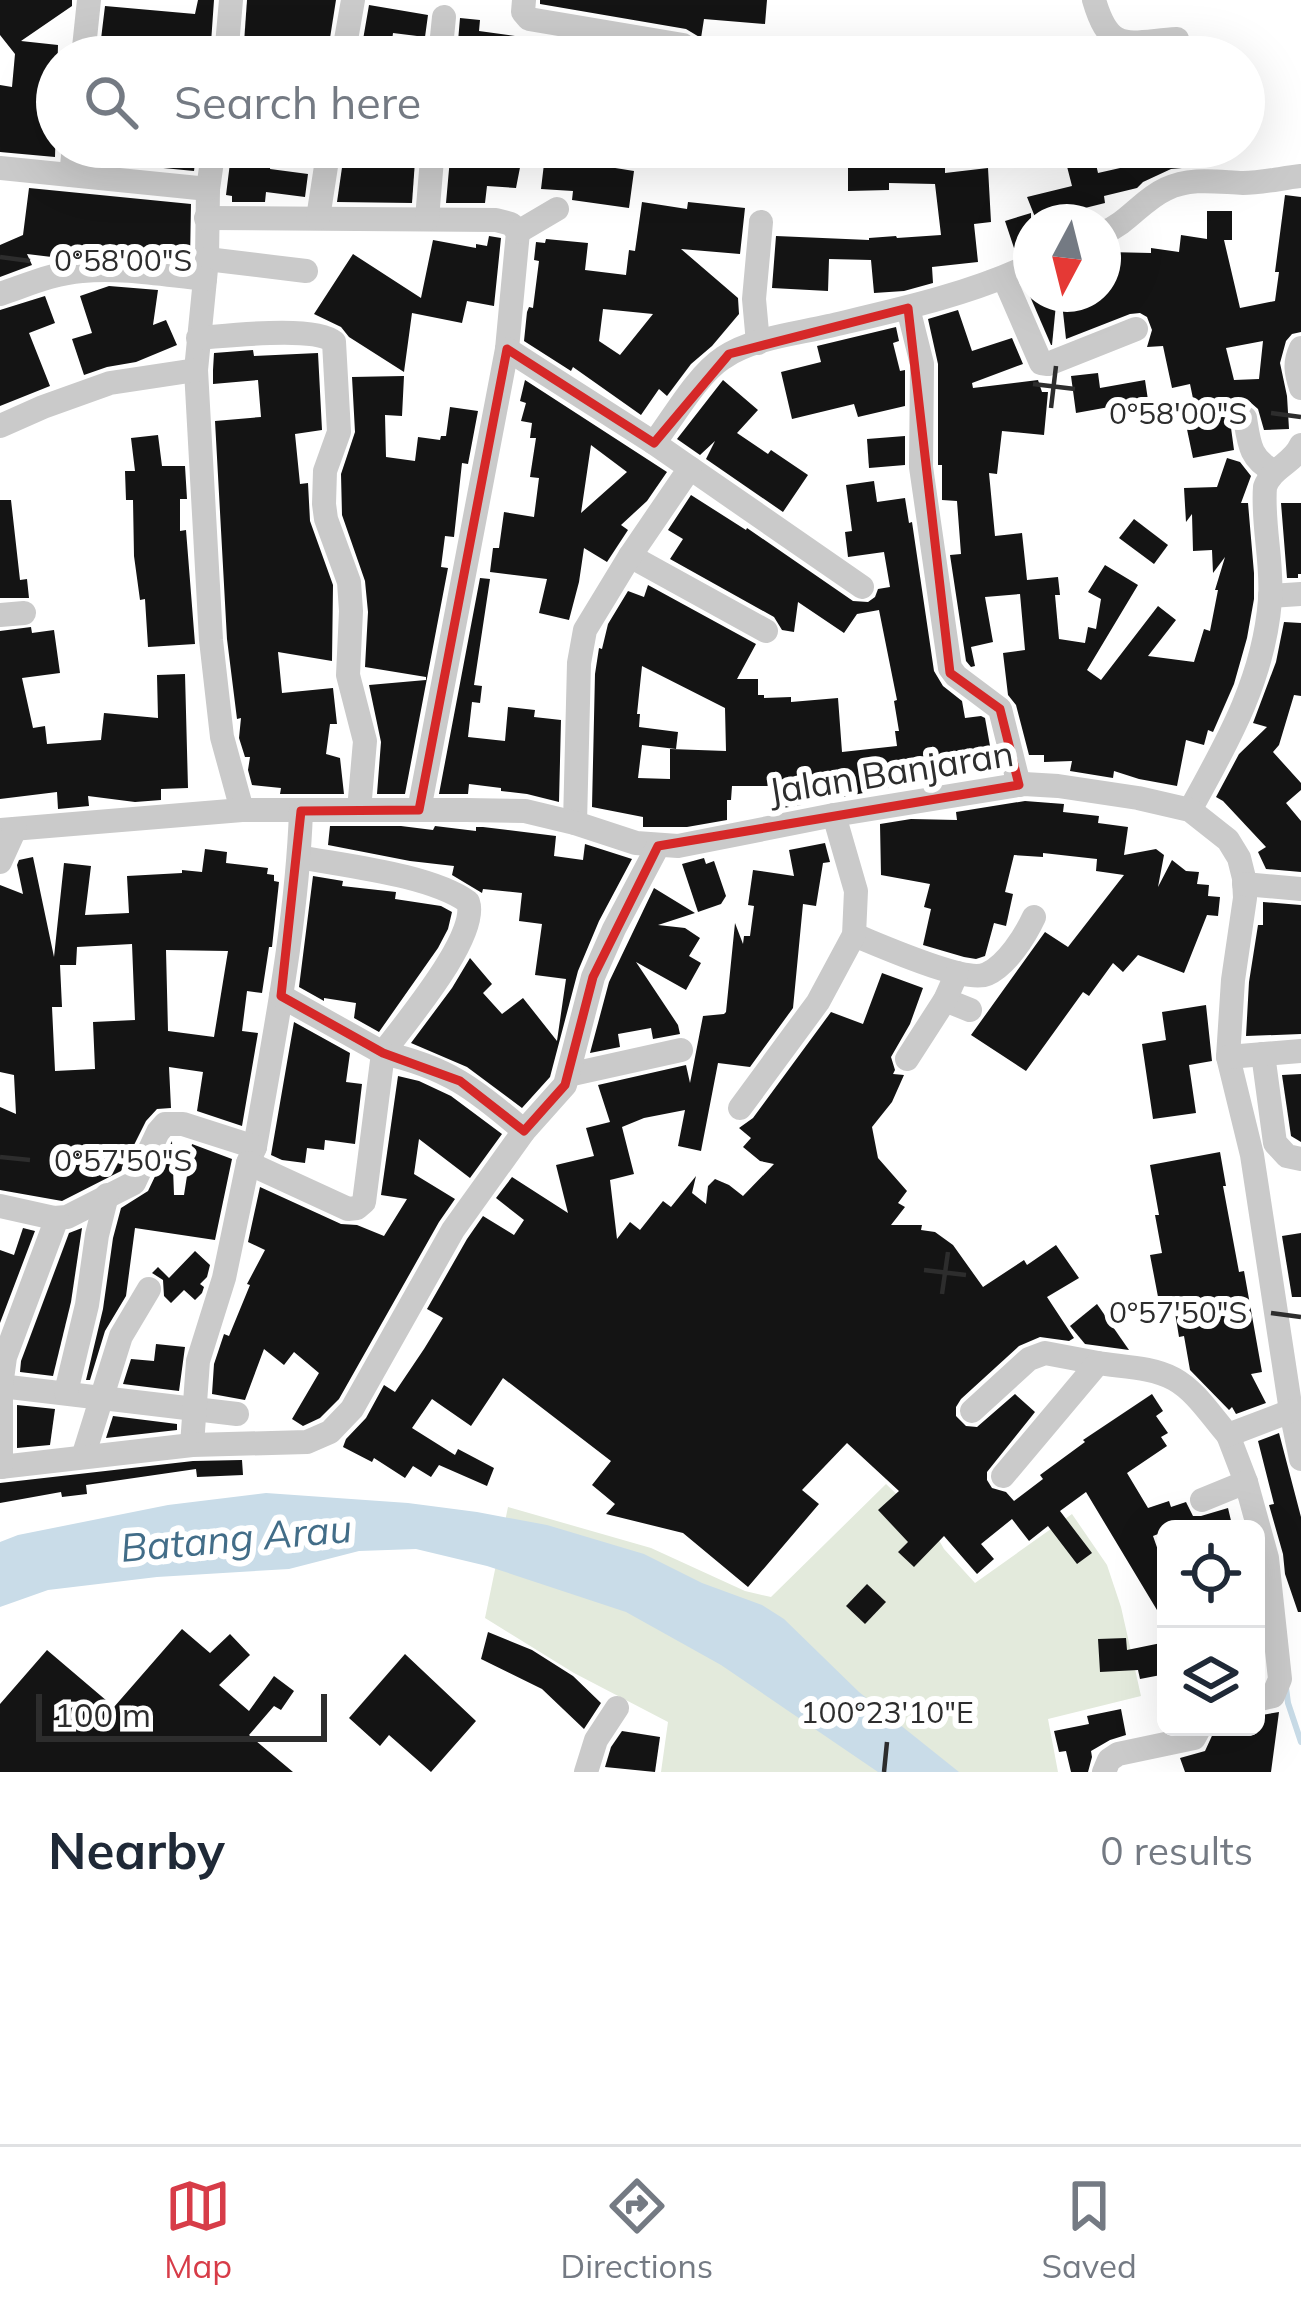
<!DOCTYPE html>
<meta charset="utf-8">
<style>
body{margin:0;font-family:Mulish,sans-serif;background:#f6f6f7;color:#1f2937}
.controls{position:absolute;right:36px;bottom:36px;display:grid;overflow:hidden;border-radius:18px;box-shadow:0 12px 48px #0002}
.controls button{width:108px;height:108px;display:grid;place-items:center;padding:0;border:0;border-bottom:3px solid #e0e1e3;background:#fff;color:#1f2937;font:60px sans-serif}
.compass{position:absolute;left:1013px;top:204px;width:108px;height:108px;border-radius:50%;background:#fff;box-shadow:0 12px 48px #0002;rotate:187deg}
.scale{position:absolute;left:36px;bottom:30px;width:291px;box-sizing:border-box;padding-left:12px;border:6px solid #2d2d2d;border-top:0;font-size:33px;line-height:42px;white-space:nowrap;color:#2d2d2d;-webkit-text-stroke:9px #fff;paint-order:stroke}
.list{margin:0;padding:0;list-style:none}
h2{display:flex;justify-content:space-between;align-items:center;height:156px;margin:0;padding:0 48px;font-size:51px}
h2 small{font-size:39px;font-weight:400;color:#747a83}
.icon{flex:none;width:66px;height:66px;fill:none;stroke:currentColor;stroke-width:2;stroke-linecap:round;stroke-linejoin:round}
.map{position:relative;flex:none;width:1301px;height:1772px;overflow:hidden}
.search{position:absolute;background:#fff;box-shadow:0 12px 48px #0002;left:36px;right:36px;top:36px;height:132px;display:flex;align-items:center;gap:30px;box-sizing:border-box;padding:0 42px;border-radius:66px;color:#747a83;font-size:45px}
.sheet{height:372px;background:#fff}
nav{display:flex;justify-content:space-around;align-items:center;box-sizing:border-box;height:168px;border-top:3px solid #e0e1e3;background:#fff;font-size:33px;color:#747a83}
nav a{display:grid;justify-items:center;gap:6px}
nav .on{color:#d73c48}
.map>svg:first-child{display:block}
</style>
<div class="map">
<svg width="1301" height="1772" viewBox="0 0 1301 1772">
<rect width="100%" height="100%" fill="#fff"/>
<path fill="#e3eadc" d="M886 1484 932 1528 944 1549 975 1583 1072 1514 1107 1565 1121 1607 1141 1696 1048 1719 1058 1772H661L668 1722 574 1673 485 1618 508 1507 651 1548 745 1591 771 1597Z"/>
<path fill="#c9dce8" d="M266 1493 408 1503 477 1512 547 1525 644 1554 702 1583 762 1605 784 1619 859 1692 959 1772H878L721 1665 626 1612 487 1566 416 1549 359 1551 289 1569 157 1577 48 1590 0 1607V1542L18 1535 168 1505Z"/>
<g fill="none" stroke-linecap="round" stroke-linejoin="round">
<path stroke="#c9dce8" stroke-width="6" d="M1286 1688 1288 1703 1301 1742"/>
</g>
<g fill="#141414" fill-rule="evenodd">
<path d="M0 0H72V6L21 41 58 45 55 157 0 152V85L12 87 15 54 0 35Z"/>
<path d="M198 0H214L210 57 129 55 122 43 101 39 105 6 195 14Z"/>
<path d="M247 0H336L327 57H243Z"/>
<path d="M540 0H767L765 24 704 19 701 38 686 29 540 4Z"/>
<path d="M369 5 428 15 425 37 393 33 390 57H360Z"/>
<path d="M460 18 480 20 479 31 515 36 512 57 457 53Z"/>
<path d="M114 147H197L194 171 112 163Z"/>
<path d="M232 147H272L270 169 308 174 305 197 266 192 265 202H232V196L226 195Z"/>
<path d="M345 147H416L412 203 337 202Z"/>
<path d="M451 147H524L516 188 487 186 485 203H446Z"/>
<path d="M546 147H613L609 167 634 171 629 208 572 200 573 191 541 189Z"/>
<path d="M1062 147H1092L1098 173 1129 166 1124 147H1213L1215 165 1171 169 1143 182 1137 188 1104 196 1105 203 1073 211 1076 222H1037L1027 197 1072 186Z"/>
<path d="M929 149H945V173L988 168 991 222 974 224 978 262 932 267 933 283 904 291 874 293 871 260 829 259 828 291 772 288 776 236 869 240V238L896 236 897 238 941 235 935 184 889 183V190L848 191V165L929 162Z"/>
<path d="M29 188 191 204 190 261 113 254 60 258 27 254 32 265 0 277V245L23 235Z"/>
<path d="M1285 195 1301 197V332L1292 334 1286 341 1280 363 1287 396 1289 429 1264 430 1258 409 1250 402H1241L1234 406 1229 413 1234 450 1193 458 1184 415 1196 413 1190 384 1172 388 1163 346 1147 347 1152 330 1147 317 1140 313 1130 314 1066 339 1061 294H1103V256H1108V252L1151 253V248L1179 252 1181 235 1207 239V211H1232V240H1224L1240 308 1275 301 1279 272H1275ZM1263 341 1259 379 1234 380 1226 348Z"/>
<path d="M642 202 687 209 688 202 745 208 740 254 681 249 738 298 739 314 712 346 691 364 667 396 659 389 641 415 573 367 571 371 524 341 527 312 529 307 533 308 539 261 534 260 536 242 545 243 546 239 588 243 585 270 626 275 629 250 635 251ZM603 309 653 314 620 355 599 341Z"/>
<path d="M1031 213V249L1016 254 1005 221Z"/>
<path d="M489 236 501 238 494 306 467 301 462 323 412 313 404 372 349 337 341 327 314 314 353 254 421 298 433 240 476 248V244L487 246Z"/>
<path d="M109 286 158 290 153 325 166 320 177 345 136 362 107 367 84 375 72 339 92 333 80 296Z"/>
<path d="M1029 294H1057L1052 345H1051Z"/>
<path d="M45 296 55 323 29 333 50 386 0 406V310Z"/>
<path d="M958 310 972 351 1012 338 1023 364 972 383 973 388 1038 380 1042 392H1048L1044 435 1002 431 997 474 989 473 995 536 1022 533 1027 580 1058 577 1060 595H1055L1059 639 1085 643 1088 627 1096 629 1101 599 1088 592 1105 565 1138 585 1087 670 1101 680 1158 606 1176 620 1148 656 1194 662 1204 629 1210 631 1218 590H1215L1225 557 1213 573 1212 550 1193 551 1192 514 1186 522 1184 488 1217 487 1227 458 1240 462 1251 476 1241 503H1248L1254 573V599L1247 638 1234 684 1213 732 1208 730 1204 745 1186 740 1177 786 1139 779 1114 771 1113 778 1070 771 1072 761 1044 762V755H1029L1016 705 1008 695 1003 653 1025 650 1020 594 985 597 993 642 971 647 975 666 971 667 966 661 950 555 961 554 957 501 942 500V465H938V364L928 319Z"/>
<path d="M896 327 899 341 893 343 900 371 905 370V406L858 417 854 404 792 419 781 372 821 362 817 346Z"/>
<path d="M253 350 254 356 318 353 322 430 295 434 300 484 308 483 310 521 333 585 332 661 278 652 282 693 333 688 337 724H330L326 754 340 758 344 794H280L281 788 252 785 248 770 250 757H245L239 738 241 718 237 719 227 639 215 421 261 417 258 380 213 384V370L214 353Z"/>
<path d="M1098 373 1100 388 1145 380 1148 400 1076 413 1071 376Z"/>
<path d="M404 376 402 416 385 415 386 457 415 461 418 437 440 440 441 436H446L450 407 478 411 468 464 462 463 454 537 445 536 441 567 448 568 405 794H377L381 742 369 685 426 680V677L365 667 368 612 365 581 342 515 341 474 355 432 352 377Z"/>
<path d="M525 380 667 472 647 501 621 525 628 530 607 562 584 548 579 582 569 620 539 613 547 579 490 572 493 548H499L504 512 534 517 539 478 530 477 536 438H530L532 423 521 421 526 403 520 401ZM591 445 627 472 581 513Z"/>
<path d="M723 380 758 410 737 433 768 454 771 450 808 475 783 512 706 459 715 441 700 455 677 439Z"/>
<path d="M158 435 162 466H185L187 499H180V531L186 530 195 644 148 647 145 599 140 600 134 556 133 500H126L125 471H135L131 438Z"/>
<path d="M905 436V465L869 468 867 439Z"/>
<path d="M874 481 877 502 905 498 909 523 912 522 934 671 943 686 962 701 965 718 981 716 985 718 994 768 964 773V777L940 781 939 778 838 798 837 785 800 789 801 805 777 809 776 786H732L731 800H727V820L687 827H643V817L592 807 595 674 599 648 602 649 608 624 628 591 644 597 648 585 756 644 737 679H758V695H764V698L791 697V702L838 698 842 752 897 746 895 731H899L894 701 897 700 879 610 857 614 844 633 798 602 794 632 782 630 774 617 670 559 683 539 668 530 691 495 746 530 747 528 853 601 868 602 875 597 878 589 890 587 884 552 848 557 845 532 852 531 846 485ZM642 666 725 708 726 751 670 749V779L638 778 642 745 676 749 678 732 639 727 640 714H637Z"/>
<path d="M0 500H11L20 580 27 579 29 598H0Z"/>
<path d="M1281 503H1301V574H1298V578H1287Z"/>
<path d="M1134 519 1168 545 1154 564 1119 538Z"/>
<path d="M480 578 490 579 474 685 482 686 480 703 472 702 468 737 505 741 508 707 535 710 534 717 561 720 559 802 527 794 501 791V788L469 784 468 794H439Z"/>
<path d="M1284 622 1301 623V696L1294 695 1279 745 1273 752 1301 783V790L1286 803 1301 821V872L1266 869 1258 852 1266 847 1223 801 1216 797 1239 754 1267 727 1253 723 1276 662Z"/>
<path d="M31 627 32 633 54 630 60 673 22 678 33 728 45 726 47 744 101 740 104 713 158 718 157 675 185 674 188 788 161 789V800L135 802 88 796 89 806 58 809 57 792 0 799V631Z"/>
<path d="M1025 801 1064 804 1063 812 1099 816 1098 823 1128 827 1124 855 1156 849 1164 855 1158 887 1172 860 1186 871 1199 872 1197 884 1209 885 1208 896 1220 897 1218 916 1207 915 1184 973 1138 955 1123 972 1113 963 1089 996 1083 992 1026 1071 971 1035 1045 932 1068 947 1124 875 1096 871 1097 859 1043 853V857L1014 855 1005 892 1013 894 1006 926 994 923 985 956 976 959 964 957 923 945 931 909 924 907 930 884 881 875 880 824 911 819 957 820 956 812Z"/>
<path d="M330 826H401L433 830 435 826 476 831V827H483L556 836 554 856 583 860 585 844 632 859 599 921 578 971 550 1077 522 1108 467 1067 411 1043 452 988 470 958 492 984 483 993 502 1014 523 998 557 1041 566 979 535 975 542 924 519 921 522 893 483 889 482 893 452 875 454 866 410 861 328 845Z"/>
<path d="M825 843 830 862 823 863 816 906 803 904 793 1008 750 1067 718 1063 701 1151 678 1146 685 1110 644 1118 622 1127 634 1174 610 1180 617 1239 630 1222 640 1230 663 1201 671 1207 696 1176 692 1193 706 1204 708 1186 715 1179 729 1185 743 1196 774 1164 760 1161 743 1147 751 1138 739 1128 753 1118 831 1012 863 1024 882 973 923 988 910 1024 891 1057 895 1070 893 1074 904 1075 892 1102 872 1127 878 1158 907 1191 898 1203 905 1207 891 1225H922L921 1230 935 1232 953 1245 983 1287 1024 1260 1027 1265 1056 1245 1079 1278 1047 1297 1074 1338 1069 1341 1040 1337 1019 1346 961 1399 956 1407V1416L966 1426 977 1427 1015 1394 1035 1412 987 1472V1480L992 1488 1006 1492 1014 1501 1043 1479 1040 1475 1085 1442 1083 1440 1152 1394 1163 1411 1156 1416 1168 1433 1161 1437 1167 1446 1127 1473 1148 1508 1169 1501 1171 1507 1186 1502 1193 1516H1201L1228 1508 1233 1529H1166V1531L1153 1536 1166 1573V1625L1086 1492 1060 1511 1092 1553 1077 1564 1048 1526 1029 1541 1012 1519 981 1544 994 1559 977 1574 944 1536 914 1567 898 1552 908 1542 878 1510 899 1491 847 1443 802 1490 819 1504 748 1587 683 1533 606 1514 615 1504 592 1485 611 1461 503 1378 471 1426 432 1399 412 1428 455 1455 458 1449 494 1468 487 1486 439 1465 431 1477 413 1466 405 1478 374 1458 372 1462 343 1447 346 1439 366 1418 384 1385 395 1392 424 1349 443 1318 427 1309 467 1239 483 1216 514 1235 524 1220 496 1198 512 1177 568 1213 556 1165 594 1156 586 1128 610 1122 598 1085 686 1065 690 1083 703 1016 724 1014 726 1012 735 923 743 944 744 936H750L754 906 748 905 753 870 794 876 789 850Z"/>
<path d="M205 849 227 852 226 863 268 868 267 874 274 875V881L279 882 272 947H269L262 993 247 991 242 1031 258 1033 242 1126 197 1111 203 1072 169 1067 171 1108 157 1109 146 1121 121 1171 62 1201 0 1190V1107L16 1114 14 1075 0 1072V885L23 894 17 865 19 860 33 857 54 957 64 863 91 866 85 915 129 913 127 876 182 873V870L202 872ZM132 944 135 1020 93 1022 95 1069 55 1071 52 1007H62L60 965H76L77 947ZM166 950 228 951 214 1037 168 1031Z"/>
<path d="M704 858 706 864 714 861 726 896 721 904 698 912 682 864Z"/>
<path d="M313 876 343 881 342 886 396 892 395 899 441 906 452 912 448 929 438 948 379 1032 354 1018 356 1003 324 998V1001L299 987Z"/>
<path d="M654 888 695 913 658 925 685 928 700 938 689 956 701 963 686 990 636 962 678 1025 680 1034 653 1039 651 1028 618 1034 620 1047 590 1053 609 982Z"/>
<path d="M1263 902 1301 905V1034L1246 1036 1249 982 1258 925H1263Z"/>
<path d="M1206 1005 1212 1061 1189 1065 1196 1113 1153 1119 1142 1044 1166 1040 1162 1012Z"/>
<path d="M294 1022 350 1053 346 1082 362 1084 355 1144 325 1140 324 1150 307 1148 305 1163 282 1160 271 1155Z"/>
<path d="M1301 1074V1142L1291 1136 1282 1075Z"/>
<path d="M398 1076 419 1081 451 1096 502 1134 470 1178 419 1139 414 1174 455 1199 439 1222 339 1399 320 1418 303 1426 292 1419 319 1373 294 1352 284 1365 264 1349 245 1400 212 1394 214 1364 224 1334 229 1336 250 1285 247 1284 265 1250 248 1242 260 1187 341 1224 357 1225 384 1236 407 1199 381 1195Z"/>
<path d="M172 1141 174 1195H184L192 1144 232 1159 215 1240 135 1228 126 1296 105 1331 90 1380H86L103 1309 113 1238 121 1208 148 1191Z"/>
<path d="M1220 1152 1226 1186H1223L1239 1272 1244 1271 1262 1372 1251 1374 1266 1403 1236 1414 1232 1407 1229 1410 1190 1370 1184 1336 1179 1337 1173 1300 1159 1302 1150 1255 1162 1253 1155 1215H1159L1150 1165Z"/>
<path d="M23 1228 35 1231 0 1323V1250L14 1255Z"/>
<path d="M82 1228 71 1302 53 1376 20 1372 21 1361 69 1233Z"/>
<path d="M1301 1233V1297H1292L1282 1236Z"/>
<path d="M195 1251 210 1265 207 1277 200 1284 204 1287 202 1293 195 1300 184 1290 171 1303 164 1296 163 1280 152 1273 158 1267 169 1278Z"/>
<path d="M1097 1304 1129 1350 1085 1344 1070 1326Z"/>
<path d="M156 1344 185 1347 179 1391 123 1384 131 1359 154 1361Z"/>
<path d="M17 1405 55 1409 50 1445 17 1448Z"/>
<path d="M113 1416 177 1424V1430L106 1438Z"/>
<path d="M1279 1433 1301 1517V1612H1298L1285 1574 1283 1554 1269 1505 1274 1504 1258 1441Z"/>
<path d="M242 1460 243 1475 197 1477 196 1469 86 1485 87 1494 62 1497 61 1492 0 1503V1483L193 1461Z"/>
<path d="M867 1584 886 1602 865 1624 846 1606Z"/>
<path d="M182 1629 210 1653 230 1634 250 1655 219 1685 249 1711 274 1676 294 1691 281 1710 274 1706 249 1735 293 1772H0V1704L47 1650 114 1707Z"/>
<path d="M488 1632 532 1650 573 1676 601 1703 584 1729 542 1689 481 1659Z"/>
<path d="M1126 1638 1127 1650 1166 1642V1674L1140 1679 1138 1670 1100 1672 1098 1639Z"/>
<path d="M405 1654 476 1721 431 1772 389 1735 380 1746 349 1718Z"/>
<path d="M1121 1709 1126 1735 1110 1740 1091 1751 1092 1757 1088 1772H1071L1066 1751 1059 1752 1054 1731 1089 1724 1087 1716Z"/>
<path d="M1279 1712 1271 1772H1185L1180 1758 1205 1751 1216 1727H1256V1716Z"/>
<path d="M622 1731 660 1737 655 1772 605 1767 611 1747Z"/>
</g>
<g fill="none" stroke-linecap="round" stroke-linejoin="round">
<g stroke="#cacaca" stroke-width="24">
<path d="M524 0 523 12 529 19 683 45"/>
<path d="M1094 0C1110 55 1128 42 1177 39"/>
<path d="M83 53 113 57"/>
<path d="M83 57 89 0"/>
<path d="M226 57 231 0"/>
<path d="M343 57 353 0"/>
<path d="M440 57 444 17"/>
<path d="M214 147 208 189 207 259 196 370 211 640 222 737 242 810"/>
<path d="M0 168 208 189"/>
<path d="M71 175 74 147"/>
<path d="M206 218 496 220 511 224 518 232 507 349 419 810"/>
<path d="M318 218 329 147"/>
<path d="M427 219 433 147"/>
<path d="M518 232 557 209"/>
<path d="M1103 233C1128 223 1142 200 1166 189 1191 177 1217 182 1243 183 1262 183 1282 178 1301 176"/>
<path d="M207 259 306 271"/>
<path d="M1004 278 1041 363 1048 364 1136 329"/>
<path d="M0 294C27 285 54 273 82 271 122 267 165 275 205 279"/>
<path d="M908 308 922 364 921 467 950 668 956 676 1000 709 1019 785"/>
<path d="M198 338C227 336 314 325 334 342L339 432 325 471 324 504 326 519 349 582 351 611 348 675 365 741 359 810"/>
<path d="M758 343 754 299 761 222"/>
<path d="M1301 348C1294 363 1296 373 1301 388"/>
<path d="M507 349 654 443"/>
<path d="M1245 418C1249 443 1250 460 1274 471"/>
<path d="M0 426 43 407 110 383 196 370"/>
<path d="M690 468 862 587"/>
<path d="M630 556 766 631"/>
<path d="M1270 596 1301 594"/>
<path d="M0 615 24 613"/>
<path d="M1190 810C1227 743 1264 679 1270 600 1273 563 1262 524 1265 487 1272 467 1293 464 1301 445"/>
<path d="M575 823 579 663 585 630 630 556 690 468 654 443C673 418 697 375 723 358 752 338 795 334 829 326 897 310 967 295 1031 265"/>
<path d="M0 830 242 810H466L525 811 575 823 636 843 678 846 834 815 1024 784 1058 786 1138 798 1190 810 1228 840 1239 858 1244 878 1245 898 1233 980 1228 1057 1252 1155 1291 1411 1301 1459"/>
<path d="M299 857C346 866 431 875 468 902 480 935 405 1023 383 1053 447 1067 475 1089 524 1131"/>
<path d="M0 862 15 829"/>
<path d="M1244 884 1301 889"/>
<path d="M854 935C879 945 965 984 987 974 1007 965 1025 936 1034 917"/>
<path d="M945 1000 970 1010"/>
<path d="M1263 1054 1275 1143 1287 1156 1301 1159"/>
<path d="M1228 1057 1301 1051"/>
<path d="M907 1059 945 1000 957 973"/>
<path d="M568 1075 681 1050"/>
<path d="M740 1108 818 1002 854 935 856 891 834 815"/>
<path d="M248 1163 255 1147C274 1036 297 924 301 811"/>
<path d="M0 1206 54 1218 67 1217 134 1183 158 1132 165 1124H183L255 1147"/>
<path d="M0 1386 237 1414"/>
<path d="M66 1392 87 1305 97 1235 107 1195"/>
<path d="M972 1411 1029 1359 1045 1353 1098 1363"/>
<path d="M1228 1435 1246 1482 1267 1558 1280 1679 1273 1696 1256 1700"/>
<path d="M192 1445 198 1361 224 1278 248 1163 348 1209 357 1208 364 1202 383 1053 281 996"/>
<path d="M83 1457 121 1336 149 1289"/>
<path d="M0 1467 192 1445 307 1442 330 1432 352 1409 453 1230 524 1131 565 1085 593 977 614 929 658 846"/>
<path d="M1 1467V1386L5 1357 57 1218"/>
<path d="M1003 1476 1098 1363C1123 1367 1152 1367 1174 1379 1196 1391 1212 1417 1228 1435L1291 1411"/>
<path d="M1202 1500 1246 1482"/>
<path d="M586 1772 596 1740 617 1708"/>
<path d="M1104 1772 1109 1760 1118 1754 1194 1738 1200 1727"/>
</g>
</g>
<path fill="none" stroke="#d62828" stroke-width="9" stroke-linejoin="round" d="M908 308 950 673 1000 709 1019 785 658 846 593 977 565 1085 524 1131 460 1081 383 1053 281 996 301 811 419 810 507 349 654 443 729 354Z"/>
<path fill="none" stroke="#2d2d2d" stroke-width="4.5" d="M0 257 30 261M1033 384 1075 389M1051 408 1056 366M1271 413 1301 417M0 1157 30 1160M924 1270 966 1275M942 1294 948 1252M1271 1313 1301 1317M884 1772 887 1742"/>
<g text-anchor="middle" stroke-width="12" stroke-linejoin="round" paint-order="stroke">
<g font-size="36" fill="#2d2d2d" stroke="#fff">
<text transform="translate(891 772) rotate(-9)" y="13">Jalan Banjaran</text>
</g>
<g font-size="39" font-style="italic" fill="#426d88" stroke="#fff">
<text transform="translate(236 1538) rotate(-5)" y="14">Batang Arau</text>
</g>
</g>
<g font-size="30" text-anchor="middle" fill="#2d2d2d" stroke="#fff" stroke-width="12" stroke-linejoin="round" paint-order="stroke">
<text x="123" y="271">0°58'00"S</text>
<text x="1178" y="424">0°58'00"S</text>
<text x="123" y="1171">0°57'50"S</text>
<text x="1178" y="1323">0°57'50"S</text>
<text x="887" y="1723">100°23'10"E</text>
</g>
</svg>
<div class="controls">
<button><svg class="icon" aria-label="locate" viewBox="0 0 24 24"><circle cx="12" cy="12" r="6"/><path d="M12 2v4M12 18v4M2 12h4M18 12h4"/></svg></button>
<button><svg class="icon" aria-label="layers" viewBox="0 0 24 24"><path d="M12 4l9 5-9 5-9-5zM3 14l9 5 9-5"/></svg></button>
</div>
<svg class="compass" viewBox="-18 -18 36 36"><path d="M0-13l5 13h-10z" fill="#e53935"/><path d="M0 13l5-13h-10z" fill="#747a83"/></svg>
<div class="scale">100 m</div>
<div class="search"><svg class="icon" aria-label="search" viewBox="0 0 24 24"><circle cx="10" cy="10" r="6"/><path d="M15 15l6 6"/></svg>Search here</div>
</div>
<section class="sheet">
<h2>Nearby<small>0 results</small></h2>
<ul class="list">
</ul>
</section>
<nav>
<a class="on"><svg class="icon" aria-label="map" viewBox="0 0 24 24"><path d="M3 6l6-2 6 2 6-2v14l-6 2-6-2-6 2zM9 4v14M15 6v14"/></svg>Map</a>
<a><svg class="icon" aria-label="directions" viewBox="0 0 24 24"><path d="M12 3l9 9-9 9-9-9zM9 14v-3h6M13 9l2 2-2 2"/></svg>Directions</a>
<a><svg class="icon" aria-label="saved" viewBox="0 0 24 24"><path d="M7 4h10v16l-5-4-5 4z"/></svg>Saved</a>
</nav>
